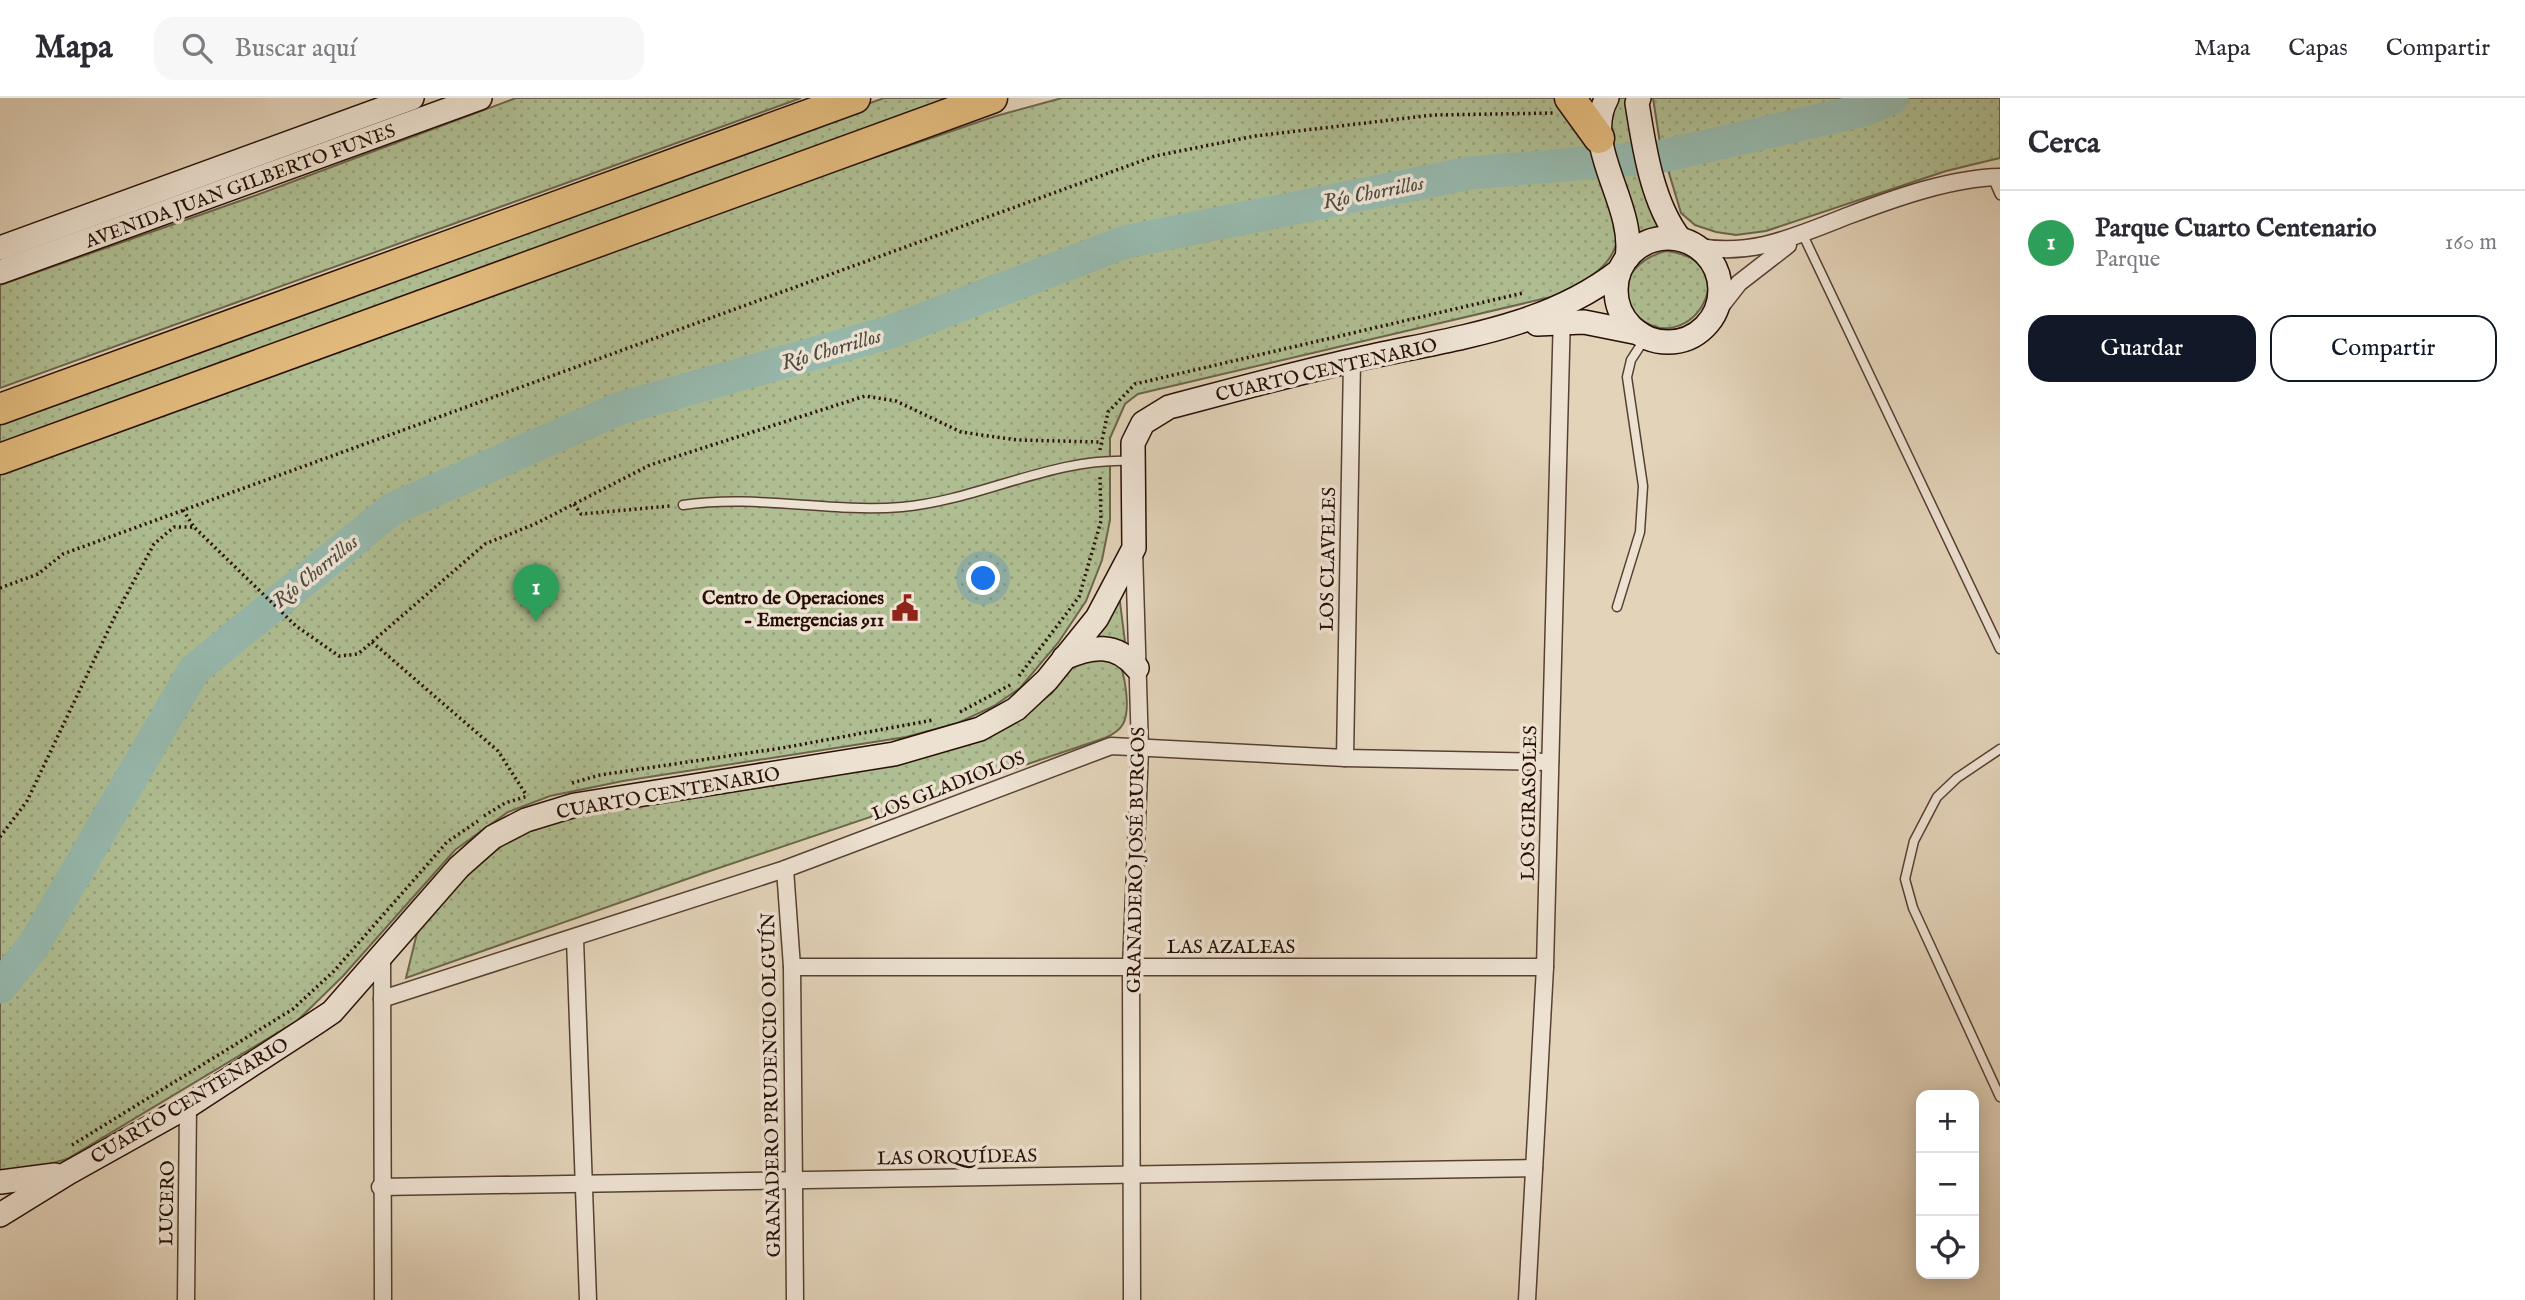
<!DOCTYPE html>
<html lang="es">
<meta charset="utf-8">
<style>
body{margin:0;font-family:"IM FELL English",serif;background:#f7f7f7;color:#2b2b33}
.controls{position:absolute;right:21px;bottom:21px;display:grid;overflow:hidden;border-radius:14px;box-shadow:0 4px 18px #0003}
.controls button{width:63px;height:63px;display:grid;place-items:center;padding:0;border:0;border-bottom:2px solid #e1e1e2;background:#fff;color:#2b2b33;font:35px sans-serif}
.you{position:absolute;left:984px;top:481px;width:24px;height:24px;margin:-18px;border:5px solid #fff;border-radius:50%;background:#1a73e8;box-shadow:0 0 0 10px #1a73e833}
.badge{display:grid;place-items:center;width:46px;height:46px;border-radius:50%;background:#111827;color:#fff;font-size:23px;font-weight:700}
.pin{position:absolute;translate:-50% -58px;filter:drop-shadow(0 2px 4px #0008)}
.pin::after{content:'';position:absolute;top:37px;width:24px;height:21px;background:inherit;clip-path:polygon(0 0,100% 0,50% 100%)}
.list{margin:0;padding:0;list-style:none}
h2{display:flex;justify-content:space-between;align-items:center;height:91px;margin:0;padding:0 28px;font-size:30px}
h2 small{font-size:23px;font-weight:400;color:#7c7c81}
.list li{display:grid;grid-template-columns:46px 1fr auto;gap:21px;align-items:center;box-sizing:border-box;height:105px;padding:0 28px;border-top:2px solid #e1e1e2}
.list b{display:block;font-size:26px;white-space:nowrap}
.list p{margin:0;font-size:23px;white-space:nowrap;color:#7c7c81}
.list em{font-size:23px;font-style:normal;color:#7c7c81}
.actions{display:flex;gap:14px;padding:21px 28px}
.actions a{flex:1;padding:16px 0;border:2px solid #111827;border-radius:21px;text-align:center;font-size:24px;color:#111827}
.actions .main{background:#111827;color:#fff}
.icon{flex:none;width:38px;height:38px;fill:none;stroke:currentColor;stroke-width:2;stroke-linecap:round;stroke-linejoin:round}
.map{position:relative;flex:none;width:2000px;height:1202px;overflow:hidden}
header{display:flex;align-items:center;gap:42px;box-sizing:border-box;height:98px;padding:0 35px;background:#fff;border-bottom:2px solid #e1e1e2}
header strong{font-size:33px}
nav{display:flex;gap:38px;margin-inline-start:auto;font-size:24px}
.search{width:490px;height:63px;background:#f7f7f7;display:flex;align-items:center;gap:18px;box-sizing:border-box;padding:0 24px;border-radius:21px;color:#7c7c81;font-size:26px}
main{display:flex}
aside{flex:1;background:#fff}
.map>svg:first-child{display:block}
</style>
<header>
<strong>Mapa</strong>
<div class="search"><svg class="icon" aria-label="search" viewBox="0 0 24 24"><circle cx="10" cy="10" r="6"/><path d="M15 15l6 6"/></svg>Buscar aquí</div>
<nav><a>Mapa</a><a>Capas</a><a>Compartir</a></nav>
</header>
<main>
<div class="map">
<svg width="2000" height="1202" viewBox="0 0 2000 1202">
<defs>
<pattern id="green-dots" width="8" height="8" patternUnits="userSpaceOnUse" patternTransform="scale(1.75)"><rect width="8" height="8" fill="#afbe92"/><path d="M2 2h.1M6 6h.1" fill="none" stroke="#97a27c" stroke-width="1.8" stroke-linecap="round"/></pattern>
</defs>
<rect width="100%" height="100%" fill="#e3d3b9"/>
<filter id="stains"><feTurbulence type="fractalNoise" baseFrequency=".00286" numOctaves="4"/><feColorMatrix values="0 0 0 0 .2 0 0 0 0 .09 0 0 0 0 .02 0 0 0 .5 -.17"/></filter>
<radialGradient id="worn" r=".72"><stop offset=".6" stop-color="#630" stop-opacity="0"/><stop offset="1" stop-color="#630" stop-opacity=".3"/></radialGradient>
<g fill="url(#green-dots)" stroke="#6c664c" stroke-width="2">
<path d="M516 0H801L0 290V187L254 98Z"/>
<path d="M884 0H957L0 345V320Z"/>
<path d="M1062 0H1555L1582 29 1590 45 1618 129C1620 169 1582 185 1551 199L1138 296 1125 306 1110 340V422L1102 462 1086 503 1058 545 1020 590 994 608 958 625 906 639 623 683 550 698 508 714 455 752 343 878 297 923 67 1061 22 1074H0V375L787 89 996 18Z"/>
<path d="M1618 0H1629L1630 35 1660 131 1640 139C1630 96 1596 43 1618 0Z"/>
<path d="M1653 0H2000V60L1946 73 1766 133 1736 137 1716 134 1695 127 1681 115 1660 45Z"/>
<path d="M1666 153C1751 163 1689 263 1638 219 1607 193 1637 159 1666 153Z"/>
<path d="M1119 496 1125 544 1113 541 1088 545Z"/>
<path d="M1082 561H1117C1125 573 1131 612 1123 626 1119 633 1112 637 1105 640L704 775 406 880 417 835 450 793 487 758 518 737 541 727 638 705 777 687 893 665 1012 626 1052 595 1070 571Z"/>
</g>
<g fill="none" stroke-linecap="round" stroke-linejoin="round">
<path stroke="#96b8ac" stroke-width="33" d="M0 889 34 847 194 572 392 411 618 311 890 234 1125 144 1470 75 1659 59 1864 12 1892 0"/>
<defs>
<g id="lane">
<path d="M1992 79 2000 97"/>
<path d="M1803 137 2000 551"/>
<path d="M683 407C756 396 828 415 902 409 980 402 1052 359 1132 363"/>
<path d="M1617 509 1640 434 1643 388 1627 279 1631 262 1646 239"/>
<path d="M2000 651 1957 680 1937 699 1914 743 1905 781 1913 810 2000 999"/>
</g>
<g id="street">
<path d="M1695 148C1752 160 1798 137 1850 117 1895 100 1951 80 2000 79"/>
<path d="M1714 217 1739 185 1788 147"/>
<path d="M1345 660 1352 263"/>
<path d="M785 771 792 869 795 1202"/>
<path d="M575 841 588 1202"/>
<path d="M382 856 383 1202"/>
<path d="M792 869H1545"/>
<path d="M382 901 785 771 1111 648 1345 660 1550 664"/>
<path d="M380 1089 1534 1070"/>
<path d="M186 1202 188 1008"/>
<path d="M1132 1202 1131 869 1140 651 1134 452"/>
<path d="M1527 1202 1545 869 1562 215"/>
</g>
<g id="secondary">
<path d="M1607 0C1580 48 1636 106 1627 160"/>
<path d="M1639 0 1637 5C1644 49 1652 105 1680 141"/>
<circle cx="1668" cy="192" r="52"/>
<path d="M0 150 412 0"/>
<path d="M0 174 480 0"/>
<path d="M1537 226 1584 224 1639 235"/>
<path d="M1064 560C1092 548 1116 544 1137 570"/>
<path d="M0 1084 55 1077"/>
<path d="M0 1117 68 1075 188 1008 317 924 332 914 459 769 493 739 526 722 575 707 894 656 980 631 1016 611 1047 582 1097 520 1134 450 1133 345 1143 325 1169 309C1230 293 1292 276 1355 262 1446 241 1543 232 1619 173"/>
</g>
<g id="highway">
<path d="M1570 0 1599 40"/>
<path d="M0 311 855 0"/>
<path d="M0 361 992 0"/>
</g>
</defs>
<use href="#lane" stroke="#574033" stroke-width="11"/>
<use href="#street" stroke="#574033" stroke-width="19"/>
<use href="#secondary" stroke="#280f06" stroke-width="26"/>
<use href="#highway" stroke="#280f06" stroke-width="33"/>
<g stroke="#280f06" stroke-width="3.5" stroke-dasharray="2 3.5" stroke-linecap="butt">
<path d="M1100 352 1108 314 1135 286 1523 195"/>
<path d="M574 406 581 416 670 408"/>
<path d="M183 412 194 429"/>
<path d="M0 490 38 476 63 456 1155 58 1255 38 1433 17 1553 15"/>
<path d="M372 544 498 653 527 698"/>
<path d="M1019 578 1079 499 1101 423 1100 377"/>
<path d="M960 614 1012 586"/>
<path d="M572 685 600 677 782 650 933 622"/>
<path d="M484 718 505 705 528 698"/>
<path d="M0 739 27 703 116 516 154 446 174 429H194L296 528 339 558 358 556 485 446 535 426 650 367 865 298 896 303 961 334 1017 342 1100 344"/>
<path d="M72 1047 293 911 334 873 447 744 478 723"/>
</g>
<use href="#lane" stroke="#ede2d2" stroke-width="8"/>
<use href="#street" stroke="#ede2d2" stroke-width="16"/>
<use href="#secondary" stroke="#ede2d2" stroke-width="23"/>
<use href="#highway" stroke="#e2ba7c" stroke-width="30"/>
</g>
<defs>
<symbol id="civic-bare" viewBox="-9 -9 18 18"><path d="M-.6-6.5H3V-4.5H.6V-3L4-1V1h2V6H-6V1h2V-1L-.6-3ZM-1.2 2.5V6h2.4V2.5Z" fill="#8f2418" stroke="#ede2d2" stroke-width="2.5" paint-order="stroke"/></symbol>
</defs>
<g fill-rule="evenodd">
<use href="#civic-bare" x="886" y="491" width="38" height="38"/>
</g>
<g text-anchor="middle" stroke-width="7" stroke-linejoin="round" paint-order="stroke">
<g font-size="19" fill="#280f06" stroke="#ede2d2">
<text transform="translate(240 87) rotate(-20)" y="7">AVENIDA JUAN GILBERTO FUNES</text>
<text transform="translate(1326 271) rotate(-13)" y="7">CUARTO CENTENARIO</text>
<text transform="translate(1327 461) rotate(-89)" y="7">LOS CLAVELES</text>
<text transform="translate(948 687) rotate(-21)" y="7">LOS GLADIOLOS</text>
<text transform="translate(668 694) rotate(-10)" y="7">CUARTO CENTENARIO</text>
<text transform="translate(1528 705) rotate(-89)" y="7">LOS GIRASOLES</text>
<text transform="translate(1135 762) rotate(-89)" y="7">GRANADERO JOSÉ BURGOS</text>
<text x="1231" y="855">LAS AZALEAS</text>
<text transform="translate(770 987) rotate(-91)" y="7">GRANADERO PRUDENCIO OLGUÍN</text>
<text transform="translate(189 1002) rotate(-31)" y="7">CUARTO CENTENARIO</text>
<text transform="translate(957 1058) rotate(-1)" y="7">LAS ORQUÍDEAS</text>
<text transform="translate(166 1105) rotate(-89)" y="7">LUCERO</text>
</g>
<g font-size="19" font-weight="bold" fill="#280f06" stroke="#ede2d2" text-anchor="end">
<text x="884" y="506">Centro de Operaciones<tspan x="884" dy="22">- Emergencias 911</tspan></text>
</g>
<g font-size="21" font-style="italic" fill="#4e4a40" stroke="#ede2d2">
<text transform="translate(1373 94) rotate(-11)" y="7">Río Chorrillos</text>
<text transform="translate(831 251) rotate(-16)" y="7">Río Chorrillos</text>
<text transform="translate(315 473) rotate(-39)" y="7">Río Chorrillos</text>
</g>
</g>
<rect width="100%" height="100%" filter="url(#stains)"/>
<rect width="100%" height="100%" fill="url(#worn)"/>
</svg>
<div class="controls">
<button>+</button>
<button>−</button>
<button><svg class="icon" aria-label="locate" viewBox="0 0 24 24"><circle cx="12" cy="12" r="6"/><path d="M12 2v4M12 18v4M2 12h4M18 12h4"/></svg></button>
</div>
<div class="you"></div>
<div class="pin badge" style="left:536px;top:524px;background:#2e9e5b">1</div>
</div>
<aside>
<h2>Cerca<small></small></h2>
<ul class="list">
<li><span class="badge" style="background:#2e9e5b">1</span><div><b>Parque Cuarto Centenario</b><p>Parque</p></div><em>160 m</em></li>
</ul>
<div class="actions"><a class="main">Guardar</a><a>Compartir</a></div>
</aside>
</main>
